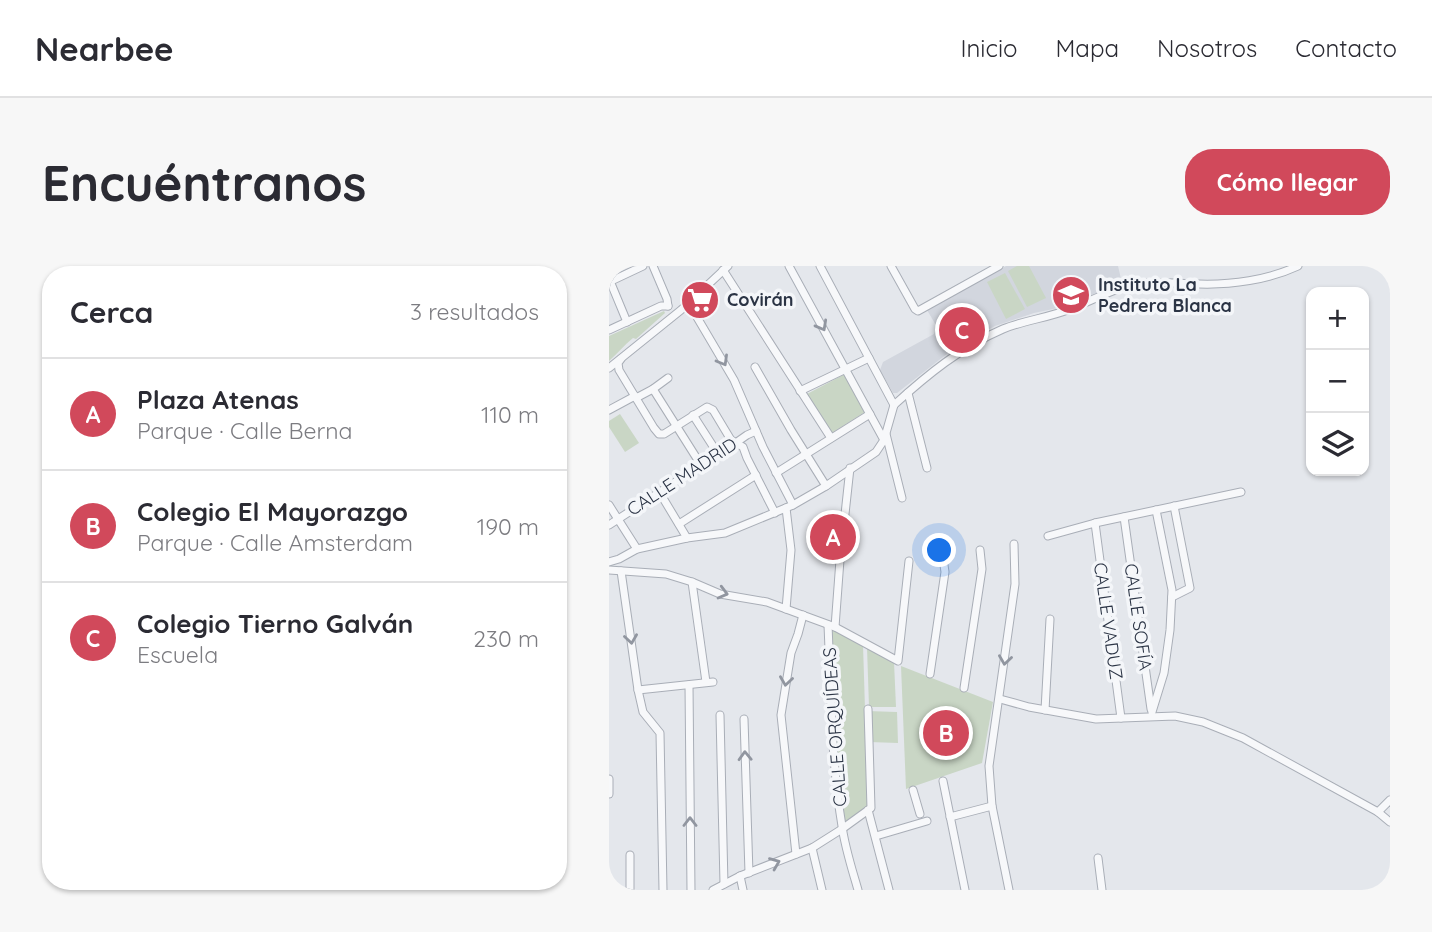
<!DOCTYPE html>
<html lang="es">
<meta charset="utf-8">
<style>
body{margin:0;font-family:Quicksand,sans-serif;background:#f7f7f7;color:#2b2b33}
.controls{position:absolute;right:21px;top:21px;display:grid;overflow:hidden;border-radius:14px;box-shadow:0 2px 5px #0004}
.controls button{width:63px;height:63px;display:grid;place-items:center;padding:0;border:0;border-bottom:2px solid #e1e1e2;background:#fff;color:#2b2b33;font:35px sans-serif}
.you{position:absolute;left:331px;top:285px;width:24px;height:24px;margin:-18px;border:5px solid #fff;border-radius:50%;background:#1a73e8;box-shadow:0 0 0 10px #1a73e833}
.badge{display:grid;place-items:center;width:46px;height:46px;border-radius:50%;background:#d1495b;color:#fff;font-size:23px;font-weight:700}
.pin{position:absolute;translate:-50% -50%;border:4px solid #fff;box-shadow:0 2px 7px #0006}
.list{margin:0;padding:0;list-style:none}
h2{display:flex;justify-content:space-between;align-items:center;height:91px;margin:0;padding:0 28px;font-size:30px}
h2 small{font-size:23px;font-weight:400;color:#7c7c81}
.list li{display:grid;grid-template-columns:46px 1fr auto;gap:21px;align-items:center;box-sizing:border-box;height:112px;padding:0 28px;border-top:2px solid #e1e1e2}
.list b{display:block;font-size:26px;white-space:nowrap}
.list p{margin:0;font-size:23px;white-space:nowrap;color:#7c7c81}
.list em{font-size:23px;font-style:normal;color:#7c7c81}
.icon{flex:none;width:38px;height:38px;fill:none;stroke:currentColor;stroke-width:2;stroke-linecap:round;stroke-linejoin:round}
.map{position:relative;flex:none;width:781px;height:624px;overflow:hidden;border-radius:28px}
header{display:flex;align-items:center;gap:42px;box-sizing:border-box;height:98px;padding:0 35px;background:#fff;border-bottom:2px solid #e1e1e2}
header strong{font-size:33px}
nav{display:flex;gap:38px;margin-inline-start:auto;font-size:24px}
.intro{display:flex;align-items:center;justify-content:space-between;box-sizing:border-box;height:168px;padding:0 42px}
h1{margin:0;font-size:49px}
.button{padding:18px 32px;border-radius:28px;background:#d1495b;color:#fff;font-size:24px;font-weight:700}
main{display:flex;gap:42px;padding:0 42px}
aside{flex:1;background:#fff;border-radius:28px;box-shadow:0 2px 5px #0004}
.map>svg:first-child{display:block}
</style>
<header>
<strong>Nearbee</strong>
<nav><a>Inicio</a><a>Mapa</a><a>Nosotros</a><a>Contacto</a></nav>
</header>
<div class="intro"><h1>Encuéntranos</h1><a class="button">Cómo llegar</a></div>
<main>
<aside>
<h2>Cerca<small>3 resultados</small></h2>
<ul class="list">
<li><span class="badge">A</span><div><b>Plaza Atenas</b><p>Parque · Calle Berna</p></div><em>110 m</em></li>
<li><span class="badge">B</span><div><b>Colegio El Mayorazgo</b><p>Parque · Calle Amsterdam</p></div><em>190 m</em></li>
<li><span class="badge">C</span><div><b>Colegio Tierno Galván</b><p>Escuela</p></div><em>230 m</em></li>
</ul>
</aside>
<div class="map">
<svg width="781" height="624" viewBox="0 0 781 624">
<rect width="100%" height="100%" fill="#e4e7ec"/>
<path fill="#d2d6de" d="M397 0H509L513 17 449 42 425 47 386 60 343 84 288 127H284L271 104 274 96 325 68 328 61 318 44Z"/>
<g fill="#c9d6c5">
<path d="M408 0H420L437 32 418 41 399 5Z"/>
<path d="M396 7 416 43 397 53 378 16Z"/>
<path d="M55 45 56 47 27 73 24 72C15 79 9 87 0 95V70Z"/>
<path d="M236 108 256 146 223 167 198 128Z"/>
<path d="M11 148 30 177 16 186 0 161V155Z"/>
<path d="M216 258 235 260 232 285 215 283Z"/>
<path d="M222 362 254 378 259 541 234 557 225 461Z"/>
<path d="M258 381 285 396 287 441H260Z"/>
<path d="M292 400 384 436 373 497 297 523Z"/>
<path d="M258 445 288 446 289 477 260 476Z"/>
</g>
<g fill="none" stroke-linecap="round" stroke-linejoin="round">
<defs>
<g id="minor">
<path d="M44 0 58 33 59 40"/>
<path d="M180 0 275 174"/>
<path d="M211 0 285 139"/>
<path d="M282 0 306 43 309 45 390 0"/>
<path d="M114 4 222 172"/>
<path d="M1 15 18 56"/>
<path d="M0 16 34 0"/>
<path d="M79 36 125 114 154 181 184 239"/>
<path d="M0 64 52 40H59"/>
<path d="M12 93 9 97 10 104 45 162 50 168H55L98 141 104 144 122 174 134 181 138 192 166 247"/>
<path d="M146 101 182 164 217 220"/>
<path d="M0 102 72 44 119 0"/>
<path d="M44 123 59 112"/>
<path d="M191 125 260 92"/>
<path d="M299 127 318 202"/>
<path d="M27 132 44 123 92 199"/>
<path d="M285 139C318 109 352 81 394 63 416 54 439 52 461 43 485 34 510 19 536 17 554 15 572 18 590 18 622 19 659 14 689 0"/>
<path d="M0 144 26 130"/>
<path d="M84 149 109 188"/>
<path d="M277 168 293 232"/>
<path d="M167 207 261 148"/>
<path d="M51 227 78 272"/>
<path d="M0 239 28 283"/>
<path d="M515 251 542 443"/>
<path d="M486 257 512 452"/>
<path d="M70 258 147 209"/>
<path d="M0 259 128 176 138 169 147 165"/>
<path d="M439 270 486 257 632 226"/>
<path d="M0 296 10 293 28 283 78 272 116 267 184 239 217 220 267 186 275 174 285 139"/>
<path d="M0 304 57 308 83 316 111 328 158 336 226 361 289 395 300 295"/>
<path d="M12 305 29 424 34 446 51 467 54 624"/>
<path d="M83 316 97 416"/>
<path d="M563 331 581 322 565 240"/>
<path d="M177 343 182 284 177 242"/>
<path d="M219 359C222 426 222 494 233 560 236 582 243 603 249 624"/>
<path d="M226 361 231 294 241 202"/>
<path d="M321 408 336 306 334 292"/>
<path d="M80 419 82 624"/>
<path d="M355 422 373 303 371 284"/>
<path d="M29 424 104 416"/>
<path d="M391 433 420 441 487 453 566 450 594 456 634 472 769 546 781 556"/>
<path d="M436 444 441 353"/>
<path d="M543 446 555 407 561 364 563 324 547 244"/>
<path d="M111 449 115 618"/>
<path d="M135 453 140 607"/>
<path d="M0 513V528"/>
<path d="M334 515 356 624"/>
<path d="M304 524 311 548"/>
<path d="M259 544 280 624"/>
<path d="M769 546 781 534"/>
<path d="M341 551 383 540"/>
<path d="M267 570 318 555"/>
<path d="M203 582 213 624"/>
<path d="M187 588 172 449 182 387 189 368 194 349"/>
<path d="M21 589V624"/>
<path d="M489 592 493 624"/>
<path d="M131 610 134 624"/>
<path d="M104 624 131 610 203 582 233 563 262 542 259 443"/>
<path d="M400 624 383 540 380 500 406 318 405 278"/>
<path d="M775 624 781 622"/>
</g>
</defs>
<use href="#minor" stroke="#a9aeb7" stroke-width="9"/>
<use href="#minor" stroke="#f7f8fa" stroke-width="7"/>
</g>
<defs><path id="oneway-chevron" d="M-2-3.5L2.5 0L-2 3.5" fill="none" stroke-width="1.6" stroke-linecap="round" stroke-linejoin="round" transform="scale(1.75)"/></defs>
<g stroke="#9196a0">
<use href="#oneway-chevron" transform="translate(213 60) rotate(61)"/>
<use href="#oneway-chevron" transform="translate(114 95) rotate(60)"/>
<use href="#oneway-chevron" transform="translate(114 327) rotate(15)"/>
<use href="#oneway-chevron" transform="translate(22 373) rotate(82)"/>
<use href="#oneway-chevron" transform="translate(396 394) rotate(98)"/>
<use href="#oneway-chevron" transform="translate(177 415) rotate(98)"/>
<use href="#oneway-chevron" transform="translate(136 490) rotate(-92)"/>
<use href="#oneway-chevron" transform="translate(81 556) rotate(-90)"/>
<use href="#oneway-chevron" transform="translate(166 597) rotate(-22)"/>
</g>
<defs>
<symbol id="university-disc" viewBox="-11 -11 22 22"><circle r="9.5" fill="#d1495b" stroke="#f4f6f9"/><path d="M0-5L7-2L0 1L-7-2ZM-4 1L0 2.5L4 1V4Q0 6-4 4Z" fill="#fff"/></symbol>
<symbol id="supermarket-disc" viewBox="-11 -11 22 22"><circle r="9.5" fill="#d1495b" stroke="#f4f6f9"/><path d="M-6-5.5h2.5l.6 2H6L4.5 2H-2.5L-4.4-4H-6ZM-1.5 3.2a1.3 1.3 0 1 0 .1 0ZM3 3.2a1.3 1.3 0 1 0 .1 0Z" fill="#fff"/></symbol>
</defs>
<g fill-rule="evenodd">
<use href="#university-disc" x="440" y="7" width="44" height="44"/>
<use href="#supermarket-disc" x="69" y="12" width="44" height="44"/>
</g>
<g text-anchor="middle" stroke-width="7" stroke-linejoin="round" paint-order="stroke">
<g font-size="18" font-weight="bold" fill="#2b3445" stroke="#f4f6f9" text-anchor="start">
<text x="489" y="25">Instituto La<tspan x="489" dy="21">Pedrera Blanca</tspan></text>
<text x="118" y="40">Covirán</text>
</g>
<g font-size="18" fill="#2b3445" stroke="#f4f6f9">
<text transform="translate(73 211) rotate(-33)" y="6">CALLE MADRID</text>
<text transform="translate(529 351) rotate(82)" y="6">CALLE SOFÍA</text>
<text transform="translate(499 355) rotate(82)" y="6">CALLE VADUZ</text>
<text transform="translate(226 461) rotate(-94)" y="6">CALLE ORQUÍDEAS</text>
</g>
</g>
</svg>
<div class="controls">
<button>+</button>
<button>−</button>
<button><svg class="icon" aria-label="layers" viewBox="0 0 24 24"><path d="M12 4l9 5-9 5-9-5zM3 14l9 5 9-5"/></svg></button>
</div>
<div class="you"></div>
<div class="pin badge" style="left:224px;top:271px">A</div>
<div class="pin badge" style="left:337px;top:467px">B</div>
<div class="pin badge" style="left:353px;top:64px">C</div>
</div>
</main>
